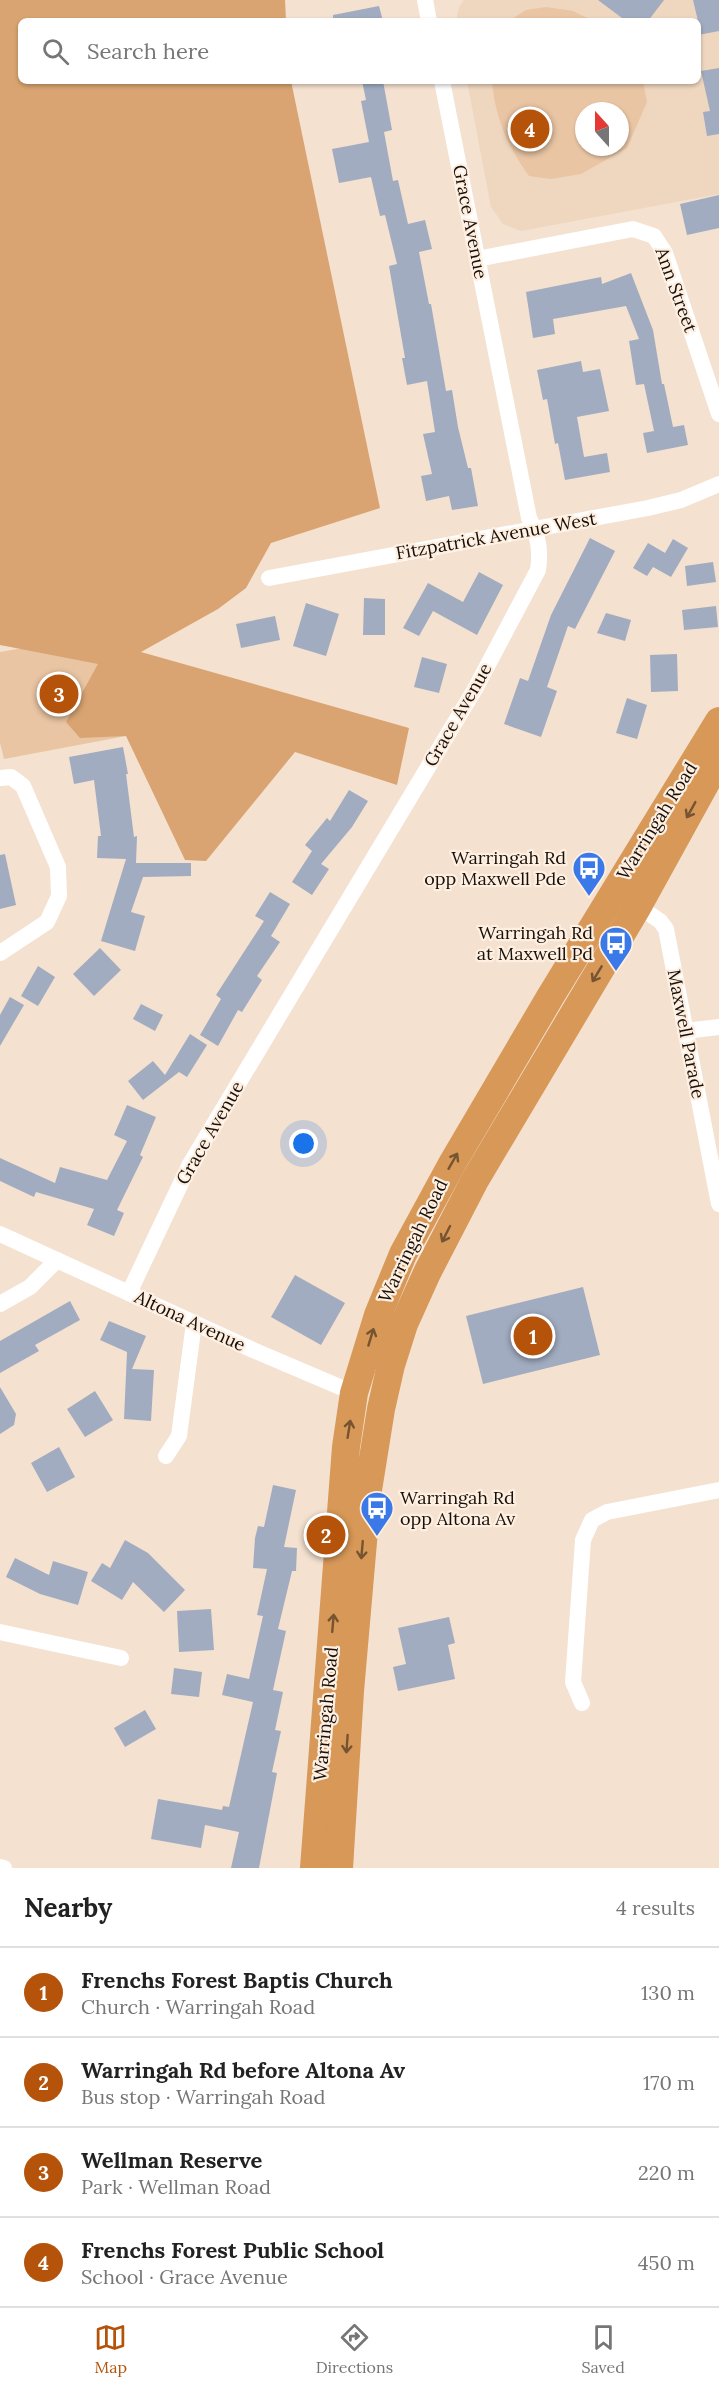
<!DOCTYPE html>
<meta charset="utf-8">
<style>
body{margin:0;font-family:Lora,serif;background:#f2f2f2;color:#222}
.compass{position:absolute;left:575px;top:102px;width:54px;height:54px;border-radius:50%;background:#fff;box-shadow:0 2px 4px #0004;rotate:339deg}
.you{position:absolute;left:304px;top:1144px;width:21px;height:21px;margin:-15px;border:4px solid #fff;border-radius:50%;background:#1a73e8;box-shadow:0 0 0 9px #1a73e833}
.badge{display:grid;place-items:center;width:39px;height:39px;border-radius:50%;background:#b45309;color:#fff;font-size:20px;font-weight:700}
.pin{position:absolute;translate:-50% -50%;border:3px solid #fff;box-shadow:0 2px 6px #0006}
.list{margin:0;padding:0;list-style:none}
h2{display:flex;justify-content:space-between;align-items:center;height:78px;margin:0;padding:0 24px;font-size:26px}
h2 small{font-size:20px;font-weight:400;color:#767676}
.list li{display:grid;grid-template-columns:39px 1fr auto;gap:18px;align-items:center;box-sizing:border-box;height:90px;padding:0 24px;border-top:2px solid #e0e0e0}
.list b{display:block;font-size:22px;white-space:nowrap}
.list p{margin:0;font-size:20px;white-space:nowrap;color:#767676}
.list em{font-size:20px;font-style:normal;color:#767676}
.icon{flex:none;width:33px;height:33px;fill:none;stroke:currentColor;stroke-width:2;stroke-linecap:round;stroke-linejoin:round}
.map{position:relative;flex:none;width:719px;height:1868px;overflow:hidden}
.search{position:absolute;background:#fff;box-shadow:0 2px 4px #0004;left:18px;right:18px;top:18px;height:66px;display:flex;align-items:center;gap:15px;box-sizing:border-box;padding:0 21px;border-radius:9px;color:#767676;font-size:22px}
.sheet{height:438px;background:#fff}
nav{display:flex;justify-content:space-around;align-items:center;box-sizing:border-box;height:84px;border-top:2px solid #e0e0e0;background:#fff;font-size:16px;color:#767676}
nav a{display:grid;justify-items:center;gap:3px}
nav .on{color:#b45309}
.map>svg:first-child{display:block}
</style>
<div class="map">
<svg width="719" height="1868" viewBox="0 0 719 1868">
<rect width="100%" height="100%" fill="#f4e1d0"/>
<path fill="#efd6bf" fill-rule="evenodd" d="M464 0H719V194L521 231 503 224 491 207 467 81H698V21H456L459 7ZM584 111H620V147H584Z"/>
<g fill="#e9c5a3" fill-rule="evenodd">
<path d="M546 7 573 11 593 21H509L526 10Z"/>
<path d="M492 81H643L647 102 627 148 581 174 551 179 529 176C508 147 495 118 492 81ZM584 111H620V147H584Z"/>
<path d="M106 634 126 736 4 759 0 743V652Z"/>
</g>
<path fill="#d9a471" d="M0 0H285L286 21H21V81H291L380 508 271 543 246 588 218 609 141 652 409 728 397 785 295 752 206 861 185 860 126 736 80 738 66 722 98 664 0 645Z"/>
<g fill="#a1acc0">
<path d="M598 0H664L648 21H626Z"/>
<path d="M693 0H719V31L698 35V21Z"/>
<path d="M379 6 383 21H333V15Z"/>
<path d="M719 68V134L707 136 703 112 710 111 701 71Z"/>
<path d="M362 81H383L392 130 384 132 393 181 398 180 408 224 425 220 432 249 419 252 429 304H431L446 391 452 390 458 427 468 468H471L478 506 452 510 449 496 426 501 421 476 432 474 423 434 435 432 427 381 407 385 402 358H405L389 266 397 264 385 215 380 216 371 177 339 183 332 149 369 142 361 101 366 100Z"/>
<path d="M719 195V228L687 235 680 204Z"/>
<path d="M631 273 653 330 662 384H664L673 427 684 425 688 445 647 453 643 433 654 431 644 384 636 385 629 341 639 339 626 306 553 319 555 334 533 338 526 292 601 277 602 284Z"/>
<path d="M581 361 583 372 600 369 609 411 577 417 584 457 607 453 610 472 565 480 558 443 555 444 547 399 543 400 537 370Z"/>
<path d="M590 538 615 551 575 629 568 626 547 687 557 691 541 737 504 724 520 678 528 681 551 615Z"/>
<path d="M673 539 688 548 671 577 653 567 647 576 633 568 648 543 665 553Z"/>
<path d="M713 562 716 582 687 586 685 566Z"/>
<path d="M479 572 503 585 477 635 433 611 419 636 403 628 428 583 463 602Z"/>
<path d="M364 598 385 599V635H363Z"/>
<path d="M306 603 339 614 326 656 293 646Z"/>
<path d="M716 606 718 627 684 630 682 610Z"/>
<path d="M606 613 631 620 625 641 597 633Z"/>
<path d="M275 616 280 640 241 648 236 624Z"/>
<path d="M677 654 678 691 651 692 650 655Z"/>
<path d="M422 657 447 664 439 693 414 687Z"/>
<path d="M627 698 647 705 637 739 616 733Z"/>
<path d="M123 747 128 774H126L134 837 137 836 136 863H191V876L143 877 131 912 145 916 135 951 101 941 126 859 97 858 98 836H101L94 780 74 784 69 757Z"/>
<path d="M349 790 368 801 352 827 321 864 329 869 312 895 292 882 312 851 305 845 327 818 330 821Z"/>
<path d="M5 854 16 905 0 909V855Z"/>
<path d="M270 892 290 904 271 936 280 942 257 976 262 980 242 1012 238 1010 218 1046 200 1035 221 999 216 995 264 921 255 916Z"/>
<path d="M100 948 121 970 94 996 73 974Z"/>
<path d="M38 966 55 977 38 1006 21 996Z"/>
<path d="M10 997 24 1005 0 1046V1015Z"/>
<path d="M141 1004 163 1015 155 1031 133 1019Z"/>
<path d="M190 1034 207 1045 187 1077 179 1072 143 1100 128 1081 153 1061 165 1075Z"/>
<path d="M127 1105 156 1117 140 1155 143 1157 117 1210 124 1213 114 1236 87 1225 94 1209 36 1192 34 1197 0 1181V1158L55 1183 60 1167 107 1180 127 1141 114 1135Z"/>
<path d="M295 1275 345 1303 321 1345 271 1317Z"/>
<path d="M583 1287 600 1355 483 1384 466 1316Z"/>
<path d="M70 1301 80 1320 35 1345 39 1351 0 1373V1341Z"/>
<path d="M109 1321 146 1336 132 1369 154 1370 151 1421 124 1419 127 1352 100 1340Z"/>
<path d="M0 1387 16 1414 14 1425 0 1434Z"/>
<path d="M95 1391 113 1420 85 1437 67 1409Z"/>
<path d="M59 1447 75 1477 47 1492 31 1463Z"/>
<path d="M273 1485 296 1490 284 1547 297 1548 296 1571H292L278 1629 286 1631 273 1690 283 1692 275 1730 281 1731 272 1772 277 1773 259 1868H231L239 1832 205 1825 201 1848 151 1839 158 1799 222 1810 223 1806 229 1807 253 1702 222 1695 227 1674 249 1679 263 1616 257 1615 267 1569 253 1568 255 1538 258 1526 264 1527Z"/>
<path d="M125 1540 148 1553 185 1590 164 1612 133 1582 122 1600 91 1581 102 1563 110 1568Z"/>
<path d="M15 1558 49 1575 53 1561 88 1572 78 1605 40 1594 6 1577Z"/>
<path d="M211 1609 214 1650 179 1652 177 1611Z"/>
<path d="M449 1617 455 1643 448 1645 455 1679 398 1691 393 1667 406 1664 398 1628Z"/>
<path d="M174 1668 202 1672 199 1697 171 1694Z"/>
<path d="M145 1710 156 1729 125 1747 114 1728Z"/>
</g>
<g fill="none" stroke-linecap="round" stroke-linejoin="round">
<g stroke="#fff" stroke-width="16">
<path d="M425 0 429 21"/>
<path d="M477 259 633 229 654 236 665 253 719 414"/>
<path d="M269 578 648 508 681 500 719 484"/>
<path d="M0 778 11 777 23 786 58 867 59 896 47 922 0 953"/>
<path d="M638 906 660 921 666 929 719 1204"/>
<path d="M685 1031 719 1027"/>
<path d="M0 1234 253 1350 354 1393"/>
<path d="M129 1293 190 1164 475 689 538 570C541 551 539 535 529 518L442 81"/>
<path d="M0 1304 30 1287 57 1260"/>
<path d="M166 1456 179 1436 194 1323"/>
<path d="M0 1632 121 1658"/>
<path d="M582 1703 573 1682 583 1540 592 1520 607 1512 719 1490"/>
<path d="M0 1867 4 1868"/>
</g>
<g stroke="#d79858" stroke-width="28">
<path d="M314 1868 346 1447 354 1393 378 1315 403 1254 453 1162 550 997 719 721"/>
<path d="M339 1868 350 1691 367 1496 381 1409 391 1365 404 1324 427 1273 475 1180 638 906 719 759"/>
</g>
</g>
<defs><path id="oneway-shaft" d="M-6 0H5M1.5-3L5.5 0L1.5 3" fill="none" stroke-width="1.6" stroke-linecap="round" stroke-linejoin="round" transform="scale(1.5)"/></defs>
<g stroke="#765431">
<use href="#oneway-shaft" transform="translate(691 810) rotate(119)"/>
<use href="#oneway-shaft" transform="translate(597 974) rotate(121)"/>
<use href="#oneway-shaft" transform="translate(453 1161) rotate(-60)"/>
<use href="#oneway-shaft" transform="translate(446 1234) rotate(117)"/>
<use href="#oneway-shaft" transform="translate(371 1337) rotate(-73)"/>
<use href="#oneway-shaft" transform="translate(349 1429) rotate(-81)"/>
<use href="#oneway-shaft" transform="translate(362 1550) rotate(95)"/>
<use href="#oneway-shaft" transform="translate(333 1623) rotate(-85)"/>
<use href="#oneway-shaft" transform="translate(347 1744) rotate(94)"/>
</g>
<defs>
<symbol id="bus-pin" viewBox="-11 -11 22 30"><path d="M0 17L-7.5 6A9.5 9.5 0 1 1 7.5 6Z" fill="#3c79e8" stroke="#ffefe1"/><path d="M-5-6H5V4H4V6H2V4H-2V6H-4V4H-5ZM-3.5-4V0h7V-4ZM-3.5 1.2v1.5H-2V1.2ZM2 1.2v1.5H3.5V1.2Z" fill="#fff"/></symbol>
</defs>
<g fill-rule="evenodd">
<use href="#bus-pin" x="570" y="849" width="38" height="52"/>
<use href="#bus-pin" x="597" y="924" width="38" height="52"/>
<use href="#bus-pin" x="358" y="1489" width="38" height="52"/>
</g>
<g text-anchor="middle" stroke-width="4.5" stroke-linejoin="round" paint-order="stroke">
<g font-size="18" fill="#16100a" stroke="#ffefe1">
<text transform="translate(470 222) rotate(79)" y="6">Grace Avenue</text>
<text transform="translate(676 290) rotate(70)" y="6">Ann Street</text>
<text transform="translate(496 536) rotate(-10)" y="6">Fitzpatrick Avenue West</text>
<text transform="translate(458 715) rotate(-60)" y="6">Grace Avenue</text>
<text transform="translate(657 821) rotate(-58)" y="6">Warringah Road</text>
<text transform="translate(686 1034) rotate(79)" y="6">Maxwell Parade</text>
<text transform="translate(210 1133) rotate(-60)" y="6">Grace Avenue</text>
<text transform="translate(413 1241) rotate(-64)" y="6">Warringah Road</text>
<text transform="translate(190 1321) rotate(25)" y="6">Altona Avenue</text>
<text transform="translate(326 1714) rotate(-85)" y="6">Warringah Road</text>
</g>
<g font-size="18" fill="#16100a" stroke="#ffefe1" text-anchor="end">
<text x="566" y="864">Warringah Rd<tspan x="566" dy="21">opp Maxwell Pde</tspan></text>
<text x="593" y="939">Warringah Rd<tspan x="593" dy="21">at Maxwell Pd</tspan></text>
<text x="400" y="1504" text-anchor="start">Warringah Rd<tspan x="400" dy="21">opp Altona Av</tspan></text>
</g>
</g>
</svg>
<svg class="compass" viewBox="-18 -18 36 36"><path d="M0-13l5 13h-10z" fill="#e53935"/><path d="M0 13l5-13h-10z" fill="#767676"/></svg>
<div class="you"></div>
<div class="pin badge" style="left:533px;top:1336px">1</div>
<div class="pin badge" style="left:326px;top:1535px">2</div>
<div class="pin badge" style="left:59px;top:694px">3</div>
<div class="pin badge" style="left:530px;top:129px">4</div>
<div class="search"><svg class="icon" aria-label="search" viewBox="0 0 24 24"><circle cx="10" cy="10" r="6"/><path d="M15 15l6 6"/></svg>Search here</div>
</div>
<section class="sheet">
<h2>Nearby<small>4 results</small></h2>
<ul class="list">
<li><span class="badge">1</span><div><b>Frenchs Forest Baptis Church</b><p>Church · Warringah Road</p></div><em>130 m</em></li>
<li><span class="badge">2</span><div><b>Warringah Rd before Altona Av</b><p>Bus stop · Warringah Road</p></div><em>170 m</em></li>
<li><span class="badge">3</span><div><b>Wellman Reserve</b><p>Park · Wellman Road</p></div><em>220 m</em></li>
<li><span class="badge">4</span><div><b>Frenchs Forest Public School</b><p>School · Grace Avenue</p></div><em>450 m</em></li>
</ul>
</section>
<nav>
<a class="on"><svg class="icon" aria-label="map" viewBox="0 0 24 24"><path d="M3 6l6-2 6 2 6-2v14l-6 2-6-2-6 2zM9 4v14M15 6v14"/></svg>Map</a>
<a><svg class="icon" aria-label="directions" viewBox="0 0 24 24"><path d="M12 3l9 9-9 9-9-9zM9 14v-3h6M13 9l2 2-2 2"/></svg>Directions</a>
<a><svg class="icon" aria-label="saved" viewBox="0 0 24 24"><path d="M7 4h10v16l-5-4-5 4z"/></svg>Saved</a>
</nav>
